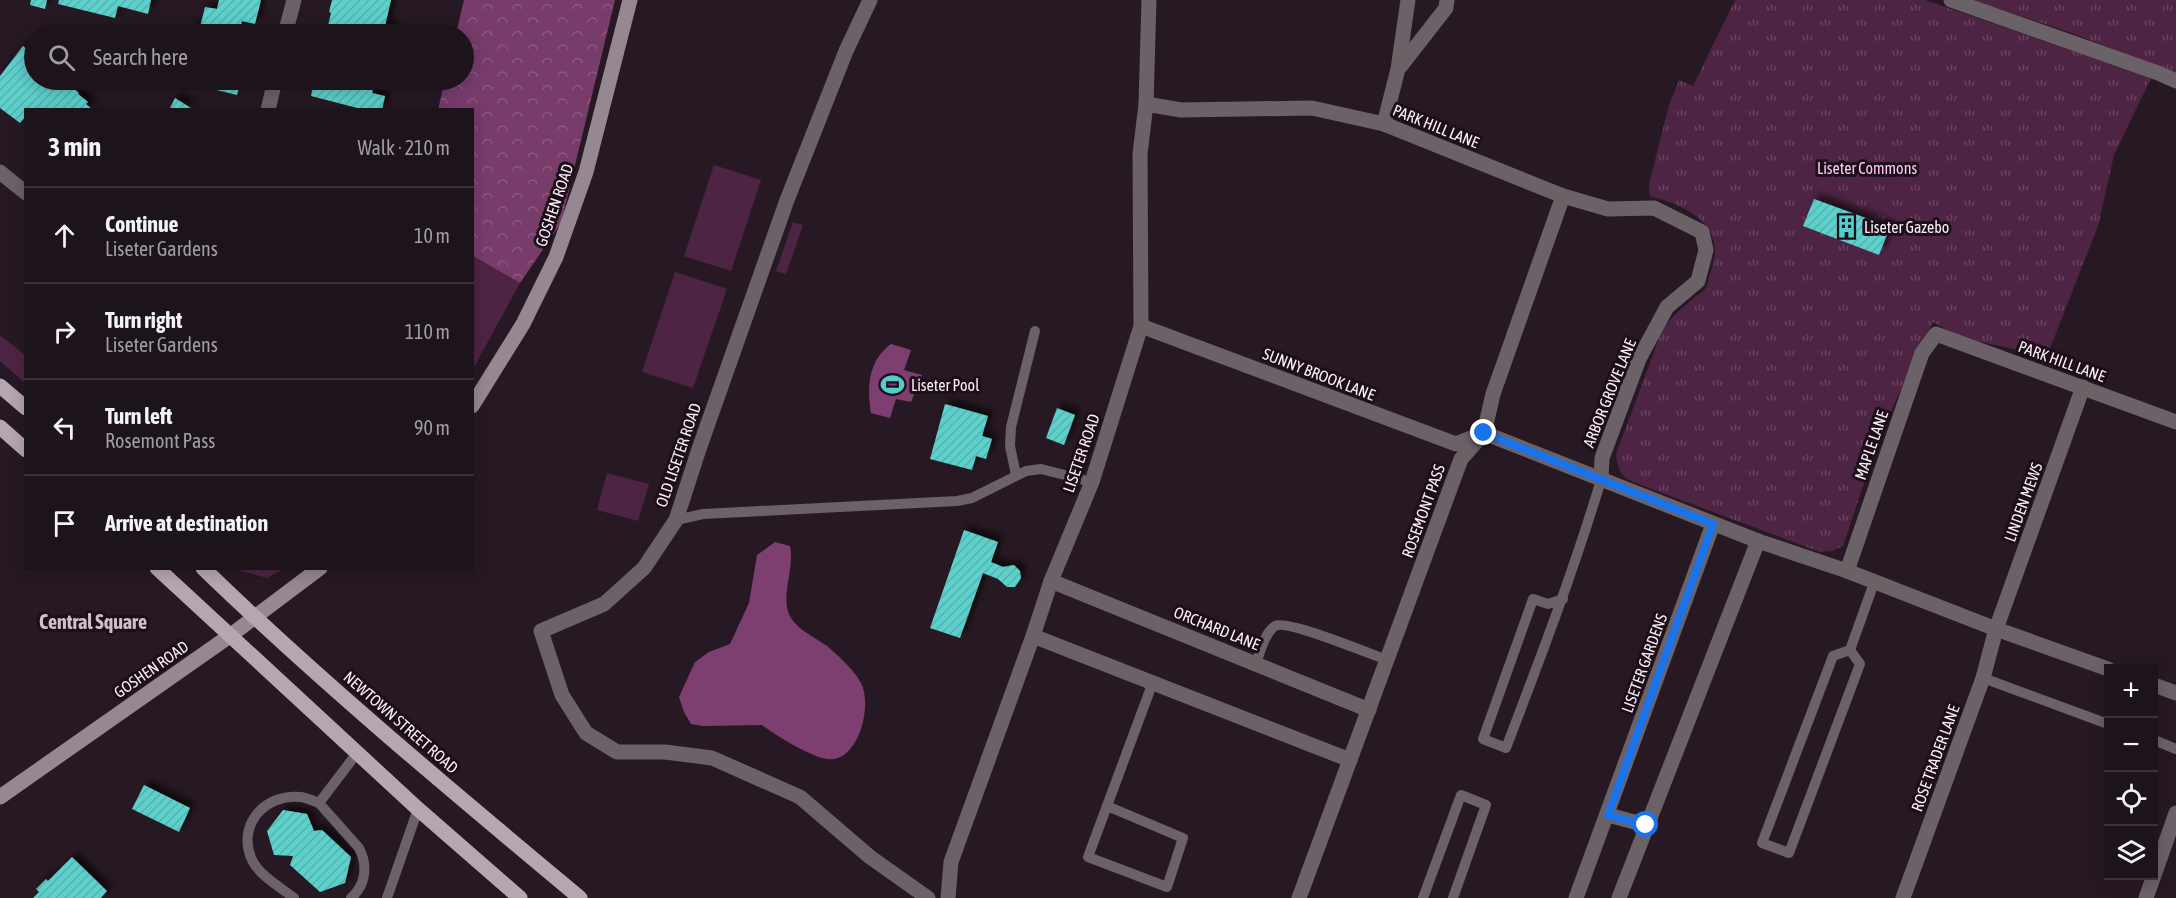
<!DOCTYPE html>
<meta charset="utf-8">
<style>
body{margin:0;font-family:"Asap Condensed",sans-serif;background:#251c23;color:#f1f3f6}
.controls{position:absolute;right:18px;bottom:18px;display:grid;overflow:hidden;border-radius:0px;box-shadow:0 3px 15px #0003}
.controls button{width:54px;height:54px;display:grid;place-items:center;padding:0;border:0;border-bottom:2px solid #3b3239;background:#1d131a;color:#f1f3f6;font:30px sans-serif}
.stop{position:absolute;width:18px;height:18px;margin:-14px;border:4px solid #1a73e8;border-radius:50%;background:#fff}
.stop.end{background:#1a73e8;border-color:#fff;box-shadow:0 2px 6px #0008}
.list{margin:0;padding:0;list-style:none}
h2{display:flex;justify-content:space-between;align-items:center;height:78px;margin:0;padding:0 24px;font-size:26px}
h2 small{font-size:20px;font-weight:400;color:#a09ea2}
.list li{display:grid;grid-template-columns:39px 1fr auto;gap:18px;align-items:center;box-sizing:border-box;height:96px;padding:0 24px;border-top:2px solid #3b3239}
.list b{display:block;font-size:22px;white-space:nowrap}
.list p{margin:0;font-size:20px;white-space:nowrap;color:#a09ea2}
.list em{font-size:20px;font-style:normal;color:#a09ea2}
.icon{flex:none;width:33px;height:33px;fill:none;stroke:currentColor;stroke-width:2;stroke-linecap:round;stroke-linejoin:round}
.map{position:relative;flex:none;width:2176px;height:898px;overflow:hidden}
.search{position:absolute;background:#1d131a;box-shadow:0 3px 15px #0003;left:24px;top:24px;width:450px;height:66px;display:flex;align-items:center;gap:15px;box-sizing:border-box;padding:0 21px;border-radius:33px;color:#a09ea2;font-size:22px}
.panel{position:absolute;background:#1d131a;box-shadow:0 3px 15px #0003;left:24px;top:108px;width:450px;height:462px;border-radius:0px}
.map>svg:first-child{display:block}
</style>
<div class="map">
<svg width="2176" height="898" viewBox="0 0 2176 898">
<defs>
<pattern id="forest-crowns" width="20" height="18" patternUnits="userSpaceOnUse" patternTransform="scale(1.5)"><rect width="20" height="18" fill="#783c6b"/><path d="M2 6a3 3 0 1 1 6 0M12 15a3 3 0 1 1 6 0" fill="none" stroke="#8c5881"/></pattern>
<pattern id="park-tufts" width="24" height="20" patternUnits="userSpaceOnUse" patternTransform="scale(1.5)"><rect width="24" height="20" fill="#4e2445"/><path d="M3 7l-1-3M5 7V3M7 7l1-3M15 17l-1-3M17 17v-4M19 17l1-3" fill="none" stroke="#684461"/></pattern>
<pattern id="building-hatch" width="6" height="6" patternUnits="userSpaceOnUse" patternTransform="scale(1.5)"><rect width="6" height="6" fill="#5cd1cc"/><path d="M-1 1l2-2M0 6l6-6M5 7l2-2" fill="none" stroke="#58afac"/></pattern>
<filter id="shadow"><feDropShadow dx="5.5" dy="-5.5" stdDeviation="3" flood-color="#0009"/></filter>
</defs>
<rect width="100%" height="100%" fill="#271923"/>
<g fill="#4e2445">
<path d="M714 165 761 180 731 271 684 256Z"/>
<path d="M793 222 803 225 786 274 776 271Z"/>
<path d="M473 256 520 283 473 369Z"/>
<path d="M675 272 727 289 693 388 642 372Z"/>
<path d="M0 335 25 355V383L0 361Z"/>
<path d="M607 473 649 484 638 521 597 510Z"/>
<path d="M234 569H283L267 578Z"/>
</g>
<path fill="url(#forest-crowns)" d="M464 0H615L561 223 520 283 473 256 472 110H438L445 80H464V34H456Z"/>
<g fill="url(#park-tufts)">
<path d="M1735 0H1925L2151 78 2114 155 2098 226 2047 356 1962 338 1933 322 1892 409 1862 489 1843 546 1832 551 1820 552 1649 488C1626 478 1619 480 1616 454L1660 336C1668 319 1680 310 1694 298 1697 295 1703 292 1705 289 1708 284 1709 276 1711 271 1728 225 1687 206 1650 196L1649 184 1669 105 1679 80 1693 86Z"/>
<path d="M1972 0H2176V74L2069 32Z"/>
</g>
<g fill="#7c3f6f">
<path d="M891 344 911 350 904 370 922 375 911 402 896 399 890 418 871 413C867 386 868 361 891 344Z"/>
<path d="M775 542 790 546C795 569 779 599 791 618 798 630 816 638 827 646 839 656 854 670 861 683 873 706 858 764 827 759 809 756 777 736 762 725L703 726 691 724 684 712 679 697 695 662 709 652 730 644 749 603 757 555Z"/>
</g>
<g fill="url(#building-hatch)" filter="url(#shadow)">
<path d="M31 0H47L45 9 30 5Z"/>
<path d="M59 0H151L148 14 118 6 115 18 58 4Z"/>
<path d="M219 0H261L255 24 242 21 239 34H189L192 25 200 27 205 7 217 9Z"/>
<path d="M332 0H391L385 26 395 28 393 34H346L327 30 331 13 329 12Z"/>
<path d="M23 46 34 55V80H68L65 82 79 93 78 94 88 102 86 104 93 110 32 108 26 110V116L20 123 0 108V76Z"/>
<path d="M175 80H241L237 95Z"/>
<path d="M312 80H382L380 86 374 85 372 93 385 96 382 110H365L311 96 313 85H310Z"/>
<path d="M175 98 194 110H169Z"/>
<path d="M1814 199 1890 227 1879 255 1803 226Z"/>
<path d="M945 404 988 416 982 436 992 439 986 459 976 456 972 470 930 459Z"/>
<path d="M1057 408 1075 415 1064 445 1046 438Z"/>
<path d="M964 530 998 542 991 562 1003 567 1014 565 1020 571 1021 578 1015 587H1007L998 579 983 573 960 638 930 628Z"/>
<path d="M144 785 190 808 179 832 132 809Z"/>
<path d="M283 810 307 814 314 831 322 830 351 857 345 883 320 892 290 865 293 856 274 855 267 831Z"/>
<path d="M72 857 107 891 101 898H33L39 892 36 889 46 879 48 881Z"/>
</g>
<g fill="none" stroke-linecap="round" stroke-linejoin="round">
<g stroke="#6a6267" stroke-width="10">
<path d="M1016 475 1010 446 1011 427 1035 331"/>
<path d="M676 520 703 514 957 501 972 498 1026 471 1041 469 1092 482"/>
<path d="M1563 599 1548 604 1533 599 1483 739 1506 748C1540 659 1574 570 1601 480"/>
<path d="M1850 650 1860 664 1789 853 1762 843 1833 656Z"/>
<path d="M1850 650 1874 583"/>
<path d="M1256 663C1260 653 1265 632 1275 626 1286 619 1370 654 1387 660"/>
<path d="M1983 678 2108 724"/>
<path d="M2154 740 2176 749"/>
<path d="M1107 806 1183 838 1167 887 1088 857 1153 682"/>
<path d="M294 898C280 887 260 876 252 860 236 825 265 793 301 797 307 798 314 801 319 803"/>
<path d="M351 898C366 885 368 865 359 848L319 803 357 753"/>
<path d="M387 898 418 809"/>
<path d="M1423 898 1461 795 1486 805 1453 898"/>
</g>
<g stroke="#6a6267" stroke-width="15">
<path d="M870 0 846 51 787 200 699 449 676 520 644 568 604 604 541 631 562 695 586 733 617 752H665L712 758 800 797 870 857 928 898"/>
<path d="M1951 0 2158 73 2176 81"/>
<path d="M285 34 294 0"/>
<path d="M1400 67 1446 8 1447 0"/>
<path d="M1146 104 1181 110 1312 108 1384 124 1563 196 1608 209 1654 208 1702 232 1706 250 1698 281 1667 307 1639 359 1602 458 1601 480"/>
<path d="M268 110 275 80"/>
<path d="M1384 124 1398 69 1408 0"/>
<path d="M0 172 26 193"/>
<path d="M1141 326 1456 444 1481 434"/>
<path d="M1484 433 1758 541 1847 571 1996 629 2108 669"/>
<path d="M1484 433 1493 394 1563 196"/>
<path d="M1847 571 1922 353 1936 334 2176 422"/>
<path d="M1051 581 1369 710"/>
<path d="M1033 636 1350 760"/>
<path d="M2154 685 2176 693"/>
<path d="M1608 815 1646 825"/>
<path d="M948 898 951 862 1033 636 1051 581 1092 482 1141 326 1140 154 1146 104 1149 0"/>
<path d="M1299 898 1461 459 1484 433"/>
<path d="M1576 898 1713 524"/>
<path d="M1619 898 1758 541"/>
<path d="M1903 898 1983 678 1996 629 2083 387"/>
<path d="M2146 898 2176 813"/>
</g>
<g stroke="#958892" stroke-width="15">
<path d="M472 406 523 324 556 257 586 172 630 0"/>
<path d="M0 797 231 635 320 568"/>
</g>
<g stroke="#b7a6b2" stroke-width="15">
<path d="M0 386 26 408"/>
<path d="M0 427 26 450"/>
<path d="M157 568 418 809 520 898"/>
<path d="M203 568C323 684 452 791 580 898"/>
</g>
</g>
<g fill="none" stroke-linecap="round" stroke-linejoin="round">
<path stroke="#1a73e8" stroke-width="8" d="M1484 433 1713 524 1608 815 1646 825"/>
</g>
<defs>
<symbol id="building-bare" viewBox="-9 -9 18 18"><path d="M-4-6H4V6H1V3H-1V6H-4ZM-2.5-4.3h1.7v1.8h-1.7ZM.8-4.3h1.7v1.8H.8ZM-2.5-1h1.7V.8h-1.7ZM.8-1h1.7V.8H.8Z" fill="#53cdc9" stroke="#1d0f1a" stroke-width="2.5" paint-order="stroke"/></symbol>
<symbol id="stadium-bare" viewBox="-9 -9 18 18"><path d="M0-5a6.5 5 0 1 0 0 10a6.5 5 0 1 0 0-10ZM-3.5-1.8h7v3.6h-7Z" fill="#53cdc9" stroke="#1d0f1a" stroke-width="2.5" paint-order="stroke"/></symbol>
</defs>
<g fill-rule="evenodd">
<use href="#building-bare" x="1830" y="210" width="33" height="33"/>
<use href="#stadium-bare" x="876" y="368" width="33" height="33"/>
</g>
<g text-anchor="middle" stroke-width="6" stroke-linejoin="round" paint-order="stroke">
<g font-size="16" fill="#faf0f7" stroke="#1d0f1a">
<text transform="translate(1436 126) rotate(22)" y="6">PARK HILL LANE</text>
<text transform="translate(554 205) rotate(-71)" y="6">GOSHEN ROAD</text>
<text transform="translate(2062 361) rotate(20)" y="6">PARK HILL LANE</text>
<text transform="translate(1319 374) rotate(21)" y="6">SUNNY BROOK LANE</text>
<text transform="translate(1609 393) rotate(-68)" y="6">ARBOR GROVE LANE</text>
<text transform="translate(1871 445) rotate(-71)" y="6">MAPLE LANE</text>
<text transform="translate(1081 453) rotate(-71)" y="6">LISETER ROAD</text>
<text transform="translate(678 455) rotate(-71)" y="6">OLD LISETER ROAD</text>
<text transform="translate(2023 502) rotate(-70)" y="6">LINDEN MEWS</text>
<text transform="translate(1423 511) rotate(-70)" y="6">ROSEMONT PASS</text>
<text transform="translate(1217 628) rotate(22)" y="6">ORCHARD LANE</text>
<text transform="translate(1644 663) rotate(-70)" y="6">LISETER GARDENS</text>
<text transform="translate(151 669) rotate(-35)" y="6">GOSHEN ROAD</text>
<text transform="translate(401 722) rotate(41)" y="6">NEWTOWN STREET ROAD</text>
<text transform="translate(1935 758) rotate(-70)" y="6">ROSE TRADER LANE</text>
</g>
<g font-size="16" fill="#ffc8f1" stroke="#1d0f1a">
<text x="1867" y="174">Liseter Commons</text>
</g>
<g font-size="16" fill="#faf0f7" stroke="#1d0f1a" text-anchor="start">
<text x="1864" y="233">Liseter Gazebo</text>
<text x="911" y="391">Liseter Pool</text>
</g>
<g font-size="20" font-weight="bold" fill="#d1bdcb" stroke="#1d0f1a">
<text x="93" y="629">Central Square</text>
</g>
</g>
</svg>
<div class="controls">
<button>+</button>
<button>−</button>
<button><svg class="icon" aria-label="locate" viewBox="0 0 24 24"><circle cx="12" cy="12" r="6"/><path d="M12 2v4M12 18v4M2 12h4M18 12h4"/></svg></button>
<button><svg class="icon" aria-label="layers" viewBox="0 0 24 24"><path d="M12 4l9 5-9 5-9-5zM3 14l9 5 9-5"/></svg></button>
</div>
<div class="stop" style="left:1646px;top:825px"></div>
<div class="stop end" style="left:1484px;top:433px"></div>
<div class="search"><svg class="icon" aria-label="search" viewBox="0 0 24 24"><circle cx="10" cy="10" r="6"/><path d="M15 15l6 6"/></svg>Search here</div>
<section class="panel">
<h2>3 min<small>Walk · 210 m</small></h2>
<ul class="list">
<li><svg class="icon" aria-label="ahead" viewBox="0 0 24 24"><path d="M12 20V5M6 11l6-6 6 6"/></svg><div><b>Continue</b><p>Liseter Gardens</p></div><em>10 m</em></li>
<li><svg class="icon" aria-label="right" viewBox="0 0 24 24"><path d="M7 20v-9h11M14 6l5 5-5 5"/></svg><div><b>Turn right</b><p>Liseter Gardens</p></div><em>110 m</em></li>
<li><svg class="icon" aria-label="left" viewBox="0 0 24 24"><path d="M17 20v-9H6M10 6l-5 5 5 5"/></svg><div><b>Turn left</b><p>Rosemont Pass</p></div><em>90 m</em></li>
<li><svg class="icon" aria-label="arrive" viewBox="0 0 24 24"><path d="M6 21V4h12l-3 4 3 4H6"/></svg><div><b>Arrive at destination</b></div></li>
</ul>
</section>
</div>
